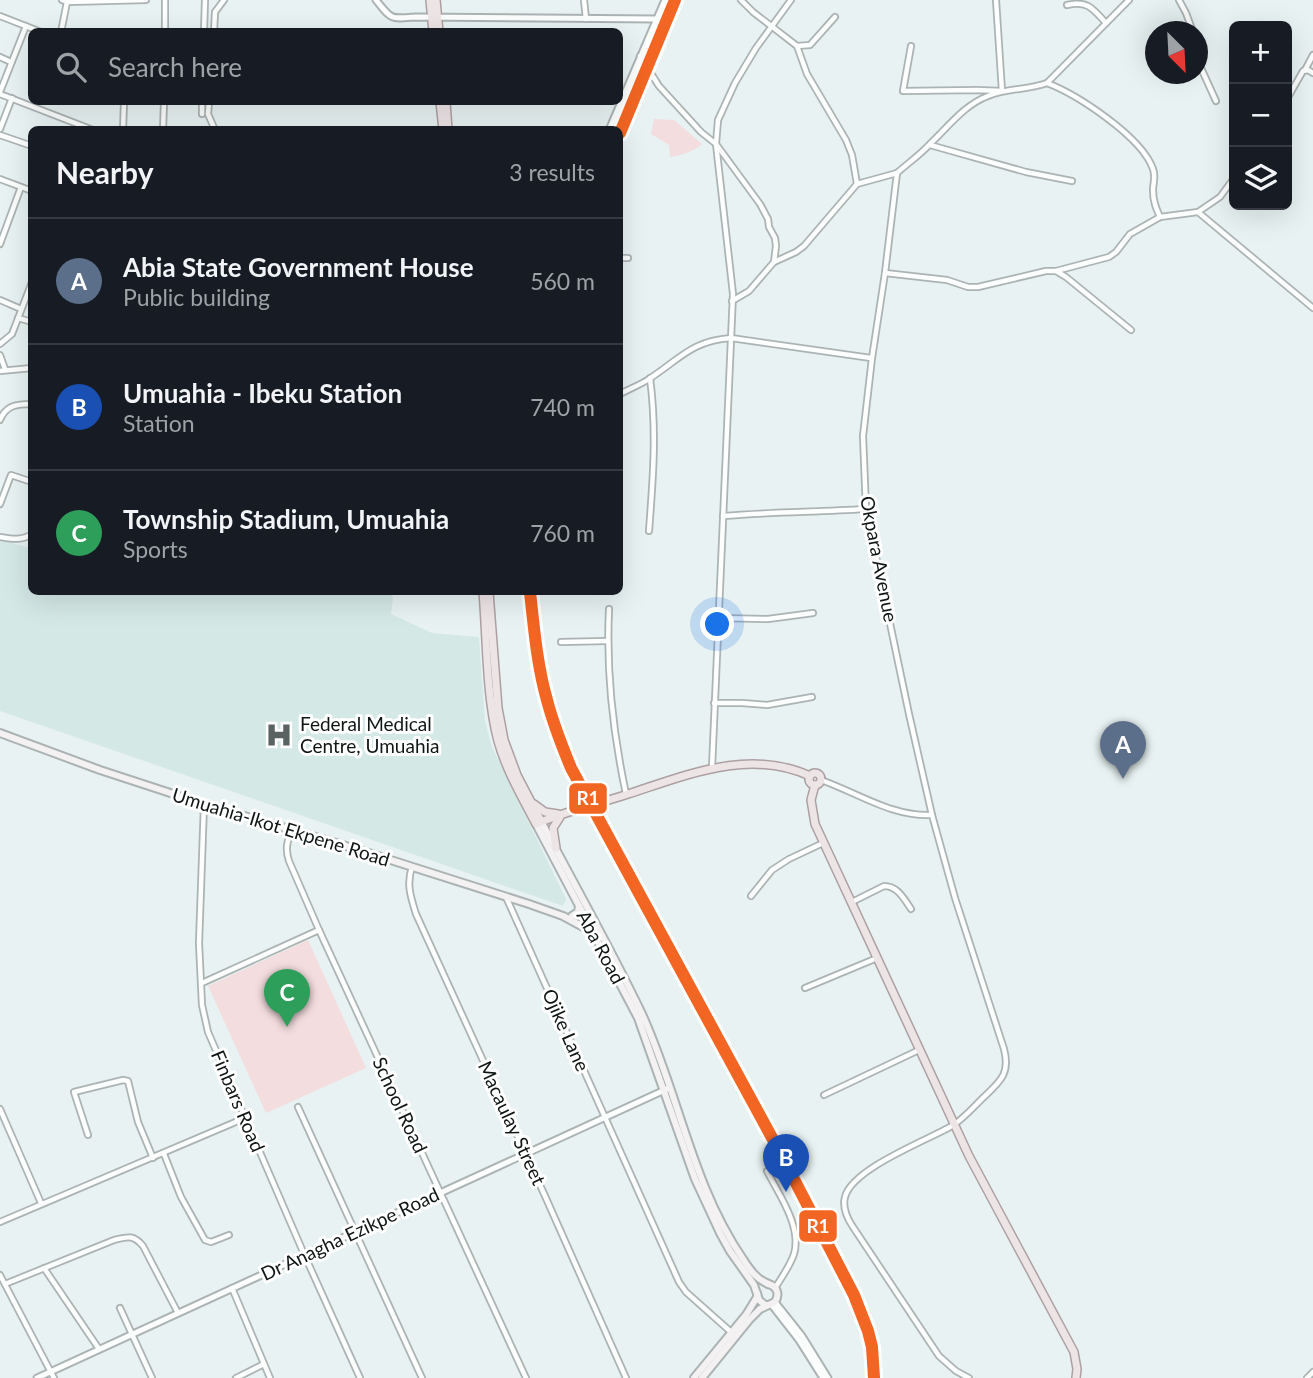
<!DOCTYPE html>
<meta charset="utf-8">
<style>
body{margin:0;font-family:Lato,sans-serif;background:#20242c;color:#f1f3f6}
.controls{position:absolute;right:21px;top:21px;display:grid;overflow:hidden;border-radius:10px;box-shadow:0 7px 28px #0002}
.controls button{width:63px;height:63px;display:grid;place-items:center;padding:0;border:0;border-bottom:2px solid #363941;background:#171b24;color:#f1f3f6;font:35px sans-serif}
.compass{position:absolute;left:1145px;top:21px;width:63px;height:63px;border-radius:50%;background:#171b24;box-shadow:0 7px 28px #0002;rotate:156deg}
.you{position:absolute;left:718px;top:625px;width:24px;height:24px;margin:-18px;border:5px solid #fff;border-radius:50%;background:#1a73e8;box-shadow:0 0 0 10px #1a73e833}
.badge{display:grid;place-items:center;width:46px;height:46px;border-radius:50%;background:#adb2b3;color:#fff;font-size:23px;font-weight:700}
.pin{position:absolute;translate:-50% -58px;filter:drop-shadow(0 2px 4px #0008)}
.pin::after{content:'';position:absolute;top:37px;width:24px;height:21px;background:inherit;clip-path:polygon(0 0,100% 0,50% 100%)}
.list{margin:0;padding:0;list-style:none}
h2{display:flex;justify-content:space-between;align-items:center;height:91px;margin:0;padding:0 28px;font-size:30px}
h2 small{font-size:23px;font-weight:400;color:#9ea1a6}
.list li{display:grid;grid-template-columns:46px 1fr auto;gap:21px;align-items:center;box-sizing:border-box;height:126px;padding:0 28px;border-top:2px solid #363941}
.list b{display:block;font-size:26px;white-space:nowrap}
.list p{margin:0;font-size:23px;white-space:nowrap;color:#9ea1a6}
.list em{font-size:23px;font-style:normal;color:#9ea1a6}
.icon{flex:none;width:38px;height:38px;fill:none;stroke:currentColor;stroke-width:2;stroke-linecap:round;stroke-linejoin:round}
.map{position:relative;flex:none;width:1313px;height:1378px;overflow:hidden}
.search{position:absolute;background:#171b24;box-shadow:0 7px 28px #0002;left:28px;top:28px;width:595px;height:77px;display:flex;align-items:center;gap:18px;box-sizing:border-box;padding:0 24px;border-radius:10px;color:#9ea1a6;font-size:26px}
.panel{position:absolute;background:#171b24;box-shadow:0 7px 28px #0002;left:28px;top:126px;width:595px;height:469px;border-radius:10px}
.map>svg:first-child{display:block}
</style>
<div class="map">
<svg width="1313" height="1378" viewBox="0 0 1313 1378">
<rect width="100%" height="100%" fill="#e8f2f2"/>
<path fill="#d4e8e6" d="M0 540 31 548 32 592H391L393 599 391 614 432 633 479 637 485 722 492 747 566 899 563 906 0 711Z"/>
<g fill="#f4dddf">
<path d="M654 119 674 120 702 144C693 152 682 155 670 157L669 145 651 134Z"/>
<path d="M308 940 366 1068 266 1113 208 986Z"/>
</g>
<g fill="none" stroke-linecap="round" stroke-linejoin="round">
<defs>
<g id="minor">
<path d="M62 0 67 2 146 0"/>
<path d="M165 0V32"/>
<path d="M584 0 586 19"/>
<path d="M741 0 753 12 797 46 807 74 846 140 852 155 857 184"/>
<path d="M1179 0 1186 13 1193 32"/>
<path d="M1067 5C1088 0 1093 9 1106 23"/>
<path d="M0 16 41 32"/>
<path d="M61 32 67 2"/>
<path d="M204 32 205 0"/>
<path d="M214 32 215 12 224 0"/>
<path d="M797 46 810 45 835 17"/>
<path d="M911 46 903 91 977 90 1002 91 996 0"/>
<path d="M1198 52 1201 68 1216 101"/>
<path d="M640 56 659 86 701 132 716 144 760 204 768 219 769 227 775 238 776 246 774 262"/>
<path d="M0 57 11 62"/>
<path d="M1305 70 1313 55"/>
<path d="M1047 83C1078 95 1142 137 1153 169 1156 177 1153 183 1153 190 1153 201 1156 208 1160 217"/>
<path d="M0 92 26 26"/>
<path d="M0 94 93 130"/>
<path d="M1287 99 1303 71 1308 70 1313 73"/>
<path d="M209 102 208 114 215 130"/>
<path d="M202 114V102"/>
<path d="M0 129 12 98"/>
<path d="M123 130 124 102"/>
<path d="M163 130 164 102"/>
<path d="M0 135 32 146"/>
<path d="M930 145 1026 172 1072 181"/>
<path d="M0 179 32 191"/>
<path d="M1198 212 1220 197 1234 178"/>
<path d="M0 244 21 187"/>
<path d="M620 258H628"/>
<path d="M1056 271 1109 257 1116 252 1130 234 1160 217 1198 212 1313 308"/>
<path d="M885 273 947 280 968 287H978L1046 271H1056L1066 277 1131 330"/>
<path d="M0 300 21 309"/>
<path d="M732 301 749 291 774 262 796 252 804 246 857 184 897 173"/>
<path d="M18 318 32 322"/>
<path d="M0 344 12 334 32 282"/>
<path d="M0 355 5 369"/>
<path d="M0 371 32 368"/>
<path d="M620 394C629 389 640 385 649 379 680 359 691 341 731 338L871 358"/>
<path d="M0 420C6 405 17 404 32 404"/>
<path d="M0 504 11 475 32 482"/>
<path d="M723 516C770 512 818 512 865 509"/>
<path d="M649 531C653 479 657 431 650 378"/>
<path d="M0 537C12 539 21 541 32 534"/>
<path d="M609 609C606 671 613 733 626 794"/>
<path d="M718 618 768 619 813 613"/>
<path d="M561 642 607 641"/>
<path d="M714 703H742L767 705 812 697"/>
<path d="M712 768 733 294 716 144 718 120 735 83 756 48 791 0"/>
<path d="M821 780C858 793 892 817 932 815"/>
<path d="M204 804 199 943 202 1005 208 1032 304 1254 360 1378"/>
<path d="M292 830C287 841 285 849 289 861L319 930 526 1378"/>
<path d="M412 867C406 884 411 898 416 914L545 1196 626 1378"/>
<path d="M751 896 772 870 789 859 823 843"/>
<path d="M506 897 679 1282 686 1292 731 1332"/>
<path d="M852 902 884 886C898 886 904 899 911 909"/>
<path d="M202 983 319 930"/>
<path d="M805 988 877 958"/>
<path d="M824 1095 919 1050"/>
<path d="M298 1107 422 1378"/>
<path d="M0 1109 41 1203"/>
<path d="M88 1135 74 1092 123 1080 128 1081 138 1122 153 1158"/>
<path d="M164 1154 181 1197 205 1240 211 1242 229 1235"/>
<path d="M767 1171C779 1195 802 1226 794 1254 790 1266 782 1277 775 1288"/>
<path d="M0 1222 245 1118"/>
<path d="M44 1268 99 1349"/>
<path d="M0 1275 54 1378"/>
<path d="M5 1284 114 1240C127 1237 133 1234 143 1246L178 1313"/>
<path d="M232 1288 270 1378"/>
<path d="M120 1308 152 1378"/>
<path d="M236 1378 264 1364"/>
<path d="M969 1378 956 1371 939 1356 853 1227C847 1218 842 1208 845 1197 852 1169 925 1141 950 1127 963 1120 975 1105 986 1095 1002 1080 1010 1072 1004 1049L955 898 932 815 909 714 866 509 863 436 872 358 885 273 897 173C908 163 920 155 930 144 948 127 964 105 988 96 1007 88 1028 90 1047 83L1129 0"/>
<path d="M1307 1378 1313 1372"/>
</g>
<g id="tertiary">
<path d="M376 0C392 20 390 19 415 17L657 19"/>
<path d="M609 130 665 0"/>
<path d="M775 1302 802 1336 828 1378"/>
<path d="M771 1304 799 1340 823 1378"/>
<path d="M37 1378 669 1088"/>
</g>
<g id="secondary">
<path d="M0 733 100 770 204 804 356 849 529 904 563 916 585 928 595 936"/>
<path d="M541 821C575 886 611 949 642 1014 679 1095 692 1185 743 1259 750 1270 757 1280 769 1284"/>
<path d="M536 824 638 1018 695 1179 720 1233 730 1251 754 1285 757 1294"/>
<path d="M572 916 578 912 579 906"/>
<path d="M757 1293 759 1300 765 1305H768"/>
<path d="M694 1378 746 1315 757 1297"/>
<path d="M702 1378 749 1320 760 1309 775 1302C780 1294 777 1286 768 1284"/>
</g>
<g id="primary">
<path d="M430 0 433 32"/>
<path d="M436 0 439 32"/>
<path d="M440 102 443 130"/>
<path d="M446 102 448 130"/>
<path d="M483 592C487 639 486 696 498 741 506 770 522 797 536 824 566 811 598 804 628 794 687 775 749 748 810 776"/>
<path d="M489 592 498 708 504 740 517 775 541 821"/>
<circle cx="815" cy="779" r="6"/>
<path d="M815 785 811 800 815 824 969 1156 1074 1352 1077 1369 1076 1378"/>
<path d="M534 804 545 812 558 814"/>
<path d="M556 848 553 828 560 817"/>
</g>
</defs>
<use href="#minor" stroke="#acb3b3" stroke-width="8"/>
<use href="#tertiary" stroke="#acb3b3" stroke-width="9"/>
<use href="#secondary" stroke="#acb3b3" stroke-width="10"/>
<use href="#primary" stroke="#ada0a3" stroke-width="10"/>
<use href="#minor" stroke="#fcfdfd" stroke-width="4.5"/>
<use href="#tertiary" stroke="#fcfdfd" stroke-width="5"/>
<use href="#secondary" stroke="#f4f1f2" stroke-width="6"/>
<use href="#primary" stroke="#ede4e6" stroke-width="7"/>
<defs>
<g id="rail-1">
<path d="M620 133 675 0"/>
<path d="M530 592C534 628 537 665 547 700 553 724 562 746 571 768L783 1158 854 1295 868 1331 872 1347 874 1378"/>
</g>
</defs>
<use href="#rail-1" stroke="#fff" stroke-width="18"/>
<use href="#rail-1" stroke="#f26522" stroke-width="12"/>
</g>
<defs>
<symbol id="hospital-bare" viewBox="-9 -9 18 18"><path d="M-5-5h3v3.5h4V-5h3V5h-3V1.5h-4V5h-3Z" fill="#5a6262" stroke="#fff" stroke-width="2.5" paint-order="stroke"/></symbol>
</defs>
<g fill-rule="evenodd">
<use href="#hospital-bare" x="260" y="716" width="38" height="38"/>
</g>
<g text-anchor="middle" stroke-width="6" stroke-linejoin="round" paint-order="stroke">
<g font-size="19" fill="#0e1514" stroke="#fff">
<text transform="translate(879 559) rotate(79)" y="7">Okpara Avenue</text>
<text transform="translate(281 827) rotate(17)" y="7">Umuahia-Ikot Ekpene Road</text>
<text transform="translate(601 947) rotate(62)" y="7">Aba Road</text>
<text transform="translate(566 1030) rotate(66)" y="7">Ojike Lane</text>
<text transform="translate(238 1101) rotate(67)" y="7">Finbars Road</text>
<text transform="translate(400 1105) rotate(65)" y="7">School Road</text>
<text transform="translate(512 1123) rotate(65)" y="7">Macaulay Street</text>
<text transform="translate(350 1234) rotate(-25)" y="7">Dr Anagha Ezikpe Road</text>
</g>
<g font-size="19" fill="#0e1514" stroke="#fff" text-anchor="start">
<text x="300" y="731">Federal Medical<tspan x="300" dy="22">Centre, Umuahia</tspan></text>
</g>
</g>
<g stroke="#fff" stroke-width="2.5">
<rect x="568" y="782" width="40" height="33" rx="7" fill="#f26522"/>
<rect x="798" y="1209" width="40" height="34" rx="7" fill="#f26522"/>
</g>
<g font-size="19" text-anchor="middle" font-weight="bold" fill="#fff">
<text x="588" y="805">R1</text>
<text x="818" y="1233">R1</text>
</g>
</svg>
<div class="controls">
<button>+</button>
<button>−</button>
<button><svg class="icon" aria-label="layers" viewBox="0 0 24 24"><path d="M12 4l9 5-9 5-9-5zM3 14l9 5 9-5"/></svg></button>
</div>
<svg class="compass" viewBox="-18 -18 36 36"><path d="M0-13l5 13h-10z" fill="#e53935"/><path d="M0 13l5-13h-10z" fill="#9ea1a6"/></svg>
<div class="you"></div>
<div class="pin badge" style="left:1123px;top:779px;background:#5c6f8a">A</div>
<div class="pin badge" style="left:786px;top:1192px;background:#1a4fb4">B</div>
<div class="pin badge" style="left:287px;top:1027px;background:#2e9e5b">C</div>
<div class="search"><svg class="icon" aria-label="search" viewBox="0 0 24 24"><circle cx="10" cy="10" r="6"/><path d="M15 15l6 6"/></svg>Search here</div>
<section class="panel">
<h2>Nearby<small>3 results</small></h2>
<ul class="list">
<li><span class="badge" style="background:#5c6f8a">A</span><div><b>Abia State Government House</b><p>Public building</p></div><em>560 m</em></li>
<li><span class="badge" style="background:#1a4fb4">B</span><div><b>Umuahia - Ibeku Station</b><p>Station</p></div><em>740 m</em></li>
<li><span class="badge" style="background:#2e9e5b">C</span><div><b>Township Stadium, Umuahia</b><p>Sports</p></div><em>760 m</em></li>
</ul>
</section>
</div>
